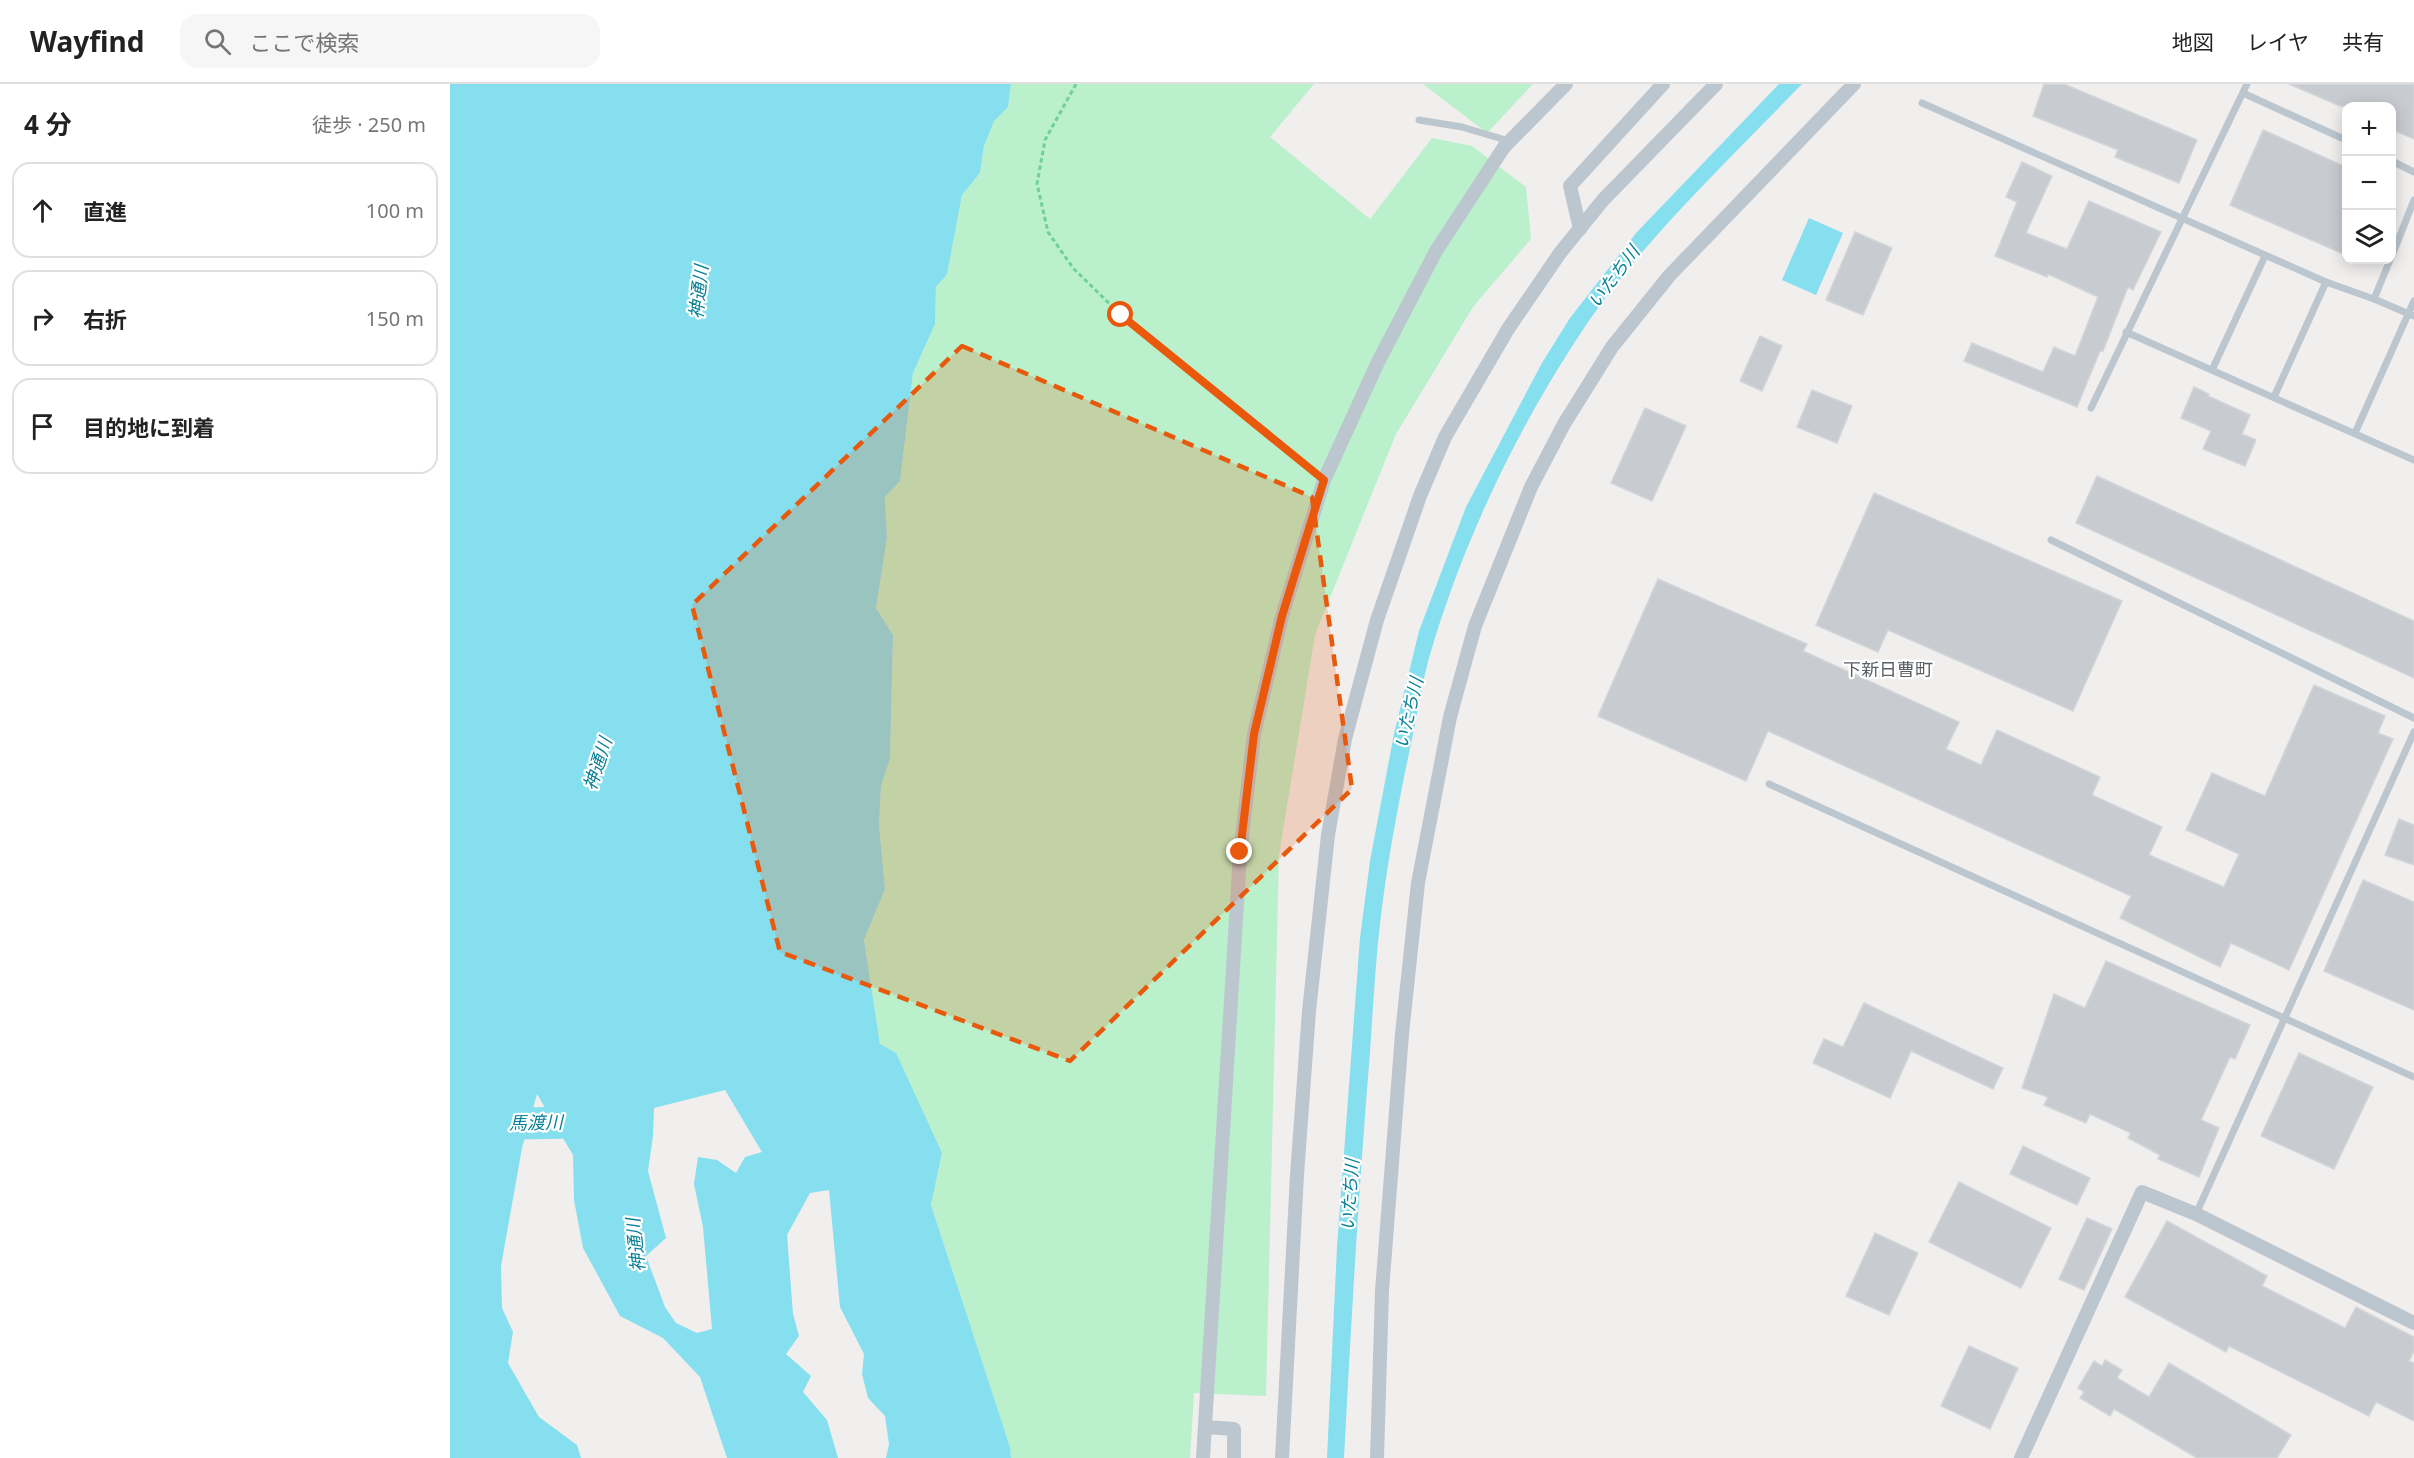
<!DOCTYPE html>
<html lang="ja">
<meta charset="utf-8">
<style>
body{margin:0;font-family:"Noto Sans","Noto Sans JP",sans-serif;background:#f6f6f6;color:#222}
.controls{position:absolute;right:18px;top:18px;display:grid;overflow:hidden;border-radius:12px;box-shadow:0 3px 15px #0003}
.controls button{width:54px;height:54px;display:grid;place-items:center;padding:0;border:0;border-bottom:2px solid #e0e0e0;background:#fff;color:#222;font:30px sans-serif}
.stop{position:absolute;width:18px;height:18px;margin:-14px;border:4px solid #ea580c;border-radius:50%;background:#fff}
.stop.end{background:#ea580c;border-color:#fff;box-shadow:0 2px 6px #0008}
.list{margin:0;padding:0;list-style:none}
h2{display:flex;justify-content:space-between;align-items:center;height:78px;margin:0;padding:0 24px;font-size:26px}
h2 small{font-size:20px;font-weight:400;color:#767676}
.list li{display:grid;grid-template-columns:39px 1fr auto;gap:18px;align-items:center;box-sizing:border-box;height:96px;margin:0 12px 12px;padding:0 12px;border:2px solid #e0e0e0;border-radius:18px}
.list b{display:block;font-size:22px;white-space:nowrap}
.list em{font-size:20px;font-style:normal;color:#767676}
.icon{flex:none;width:33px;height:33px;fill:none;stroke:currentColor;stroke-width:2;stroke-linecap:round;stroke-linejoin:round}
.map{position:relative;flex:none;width:1964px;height:1374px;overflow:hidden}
header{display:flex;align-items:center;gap:36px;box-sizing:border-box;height:84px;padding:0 30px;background:#fff;border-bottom:2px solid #e0e0e0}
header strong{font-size:28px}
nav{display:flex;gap:33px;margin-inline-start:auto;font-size:21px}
.search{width:420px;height:54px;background:#f6f6f6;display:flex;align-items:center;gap:15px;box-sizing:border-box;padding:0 21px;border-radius:18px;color:#767676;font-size:22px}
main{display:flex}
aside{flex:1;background:#fff}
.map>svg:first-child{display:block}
</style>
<header>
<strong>Wayfind</strong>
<div class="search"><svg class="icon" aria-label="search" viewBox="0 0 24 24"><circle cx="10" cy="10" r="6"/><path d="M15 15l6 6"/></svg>ここで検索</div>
<nav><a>地図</a><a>レイヤ</a><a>共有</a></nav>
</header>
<main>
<aside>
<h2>4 分<small>徒歩 · 250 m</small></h2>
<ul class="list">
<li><svg class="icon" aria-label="ahead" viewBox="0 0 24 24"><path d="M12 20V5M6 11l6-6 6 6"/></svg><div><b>直進</b></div><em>100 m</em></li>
<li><svg class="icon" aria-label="right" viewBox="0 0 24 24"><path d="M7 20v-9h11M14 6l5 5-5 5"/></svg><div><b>右折</b></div><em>150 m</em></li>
<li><svg class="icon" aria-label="arrive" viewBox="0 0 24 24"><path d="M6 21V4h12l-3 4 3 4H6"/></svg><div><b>目的地に到着</b></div></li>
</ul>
</aside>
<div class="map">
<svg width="1964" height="1374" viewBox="0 0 1964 1374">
<rect width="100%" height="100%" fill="#f1eeee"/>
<g fill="#baf0cc">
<path d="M561 0H864L820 53 920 135 982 54 1022 62 1076 103 1081 155 1023 223 946 350 865 551 829 771 816 1312 744 1309 740 1374H561L560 1363 481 1121 492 1069 430 960 414 856 435 805 429 741 431 702 440 675 443 551 426 524 437 454 435 413 450 397 463 289 485 240 486 203 497 189 512 111 530 89 534 62 544 36 558 23Z"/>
<path d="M973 0H1083L1037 49Z"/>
</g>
<g fill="#86dfee" fill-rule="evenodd">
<path d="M0 0H561L558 23 544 37 534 62 530 89 512 111 497 190 486 203 485 240 463 289 450 397 435 413 437 454 426 524 443 551 440 675 431 702 429 741 435 805 414 856 430 960 446 969 492 1069 481 1121 560 1363 561 1374H436L439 1360 435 1332 418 1314 412 1290 414 1270 390 1223 379 1106 360 1109 337 1151 343 1230 349 1252 336 1270 361 1292 353 1308 377 1336 388 1374H277L250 1293 213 1254 170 1232 133 1164 124 1116 123 1071 87 1010 72 1064 51 1182 52 1224 63 1248 58 1279 89 1333 127 1361 131 1374H0ZM275 1006 312 1068 295 1073 286 1089 267 1076 248 1073 244 1100 253 1143 262 1245 247 1249 226 1239 215 1223 196 1172 216 1154 198 1087 203 1052 204 1024Z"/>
<path d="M1329 0H1352C1279 76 1195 154 1136 241 1068 342 1013 457 979 574 972 600 968 628 962 655 949 716 937 778 930 840 925 883 923 926 920 968 909 1103 901 1238 894 1374H877L887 1163 910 854 920 777 944 650 969 547 1016 423 1092 279 1120 234 1187 148Z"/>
<path d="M1359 134 1393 149 1366 211 1332 196Z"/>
</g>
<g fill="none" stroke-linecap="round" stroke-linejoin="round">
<path stroke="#86dfee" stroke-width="32" d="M0 1041 147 1038"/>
</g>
<g fill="#c8ccd1" stroke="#d2d5da" stroke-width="1.5">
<path d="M1594 0H1614L1747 56 1729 99 1665 73 1668 66 1583 32Z"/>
<path d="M1839 0H1964V55L1941 45V22H1890Z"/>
<path d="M1813 46 1896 83V171L1780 121Z"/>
<path d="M1572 78 1602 92 1576 149 1617 165 1639 117 1711 148 1683 206 1678 203 1653 267H1650L1627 323 1514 277 1522 259 1593 288 1604 263 1625 272 1648 213 1598 190 1597 193 1545 172 1567 118 1556 113Z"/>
<path d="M1405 148 1442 164 1413 231 1376 216Z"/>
<path d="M1310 252 1332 262 1312 307 1290 297Z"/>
<path d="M1744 303 1759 310 1758 312 1800 331 1792 350 1806 356 1795 382 1753 365 1761 347 1731 334Z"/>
<path d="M1362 306 1402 322 1387 359 1347 343Z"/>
<path d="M1195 324 1236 342 1202 417 1161 399Z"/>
<path d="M1647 392 1964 537V594L1626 439Z"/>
<path d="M1424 409 1672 517 1623 627 1438 546 1428 568 1366 541Z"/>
<path d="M1208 495 1357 560 1353 567 1509 638 1496 665 1531 681 1547 646 1650 693 1642 711 1712 743 1699 771 1774 803 1789 770 1736 746 1762 689 1815 712 1864 601 1935 632 1928 649 1943 655 1839 886 1781 859 1770 883 1670 834 1681 812 1318 647 1296 697 1148 632Z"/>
<path d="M1949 735 1964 741V781L1935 771Z"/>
<path d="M1913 796 1964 818V926L1874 887Z"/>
<path d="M1656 877 1800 941 1785 975 1780 973 1751 1036 1769 1044 1749 1093 1708 1075 1710 1071 1678 1054 1681 1049 1640 1030 1636 1039 1594 1021 1598 1013 1572 1004 1604 910 1635 924Z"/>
<path d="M1414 919 1553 984 1543 1005 1461 967 1440 1014 1363 979 1374 955 1393 963Z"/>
<path d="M1849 969 1923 1003 1884 1085 1811 1052Z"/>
<path d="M1573 1062 1640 1094 1627 1121 1560 1090Z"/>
<path d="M1509 1098 1601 1144 1571 1204 1479 1158Z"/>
<path d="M1637 1134 1662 1145 1634 1206 1609 1195Z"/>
<path d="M1717 1137 1817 1192 1812 1202 1895 1244 1906 1223 1964 1253V1267L1959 1277 1964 1279V1337L1926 1318 1919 1332 1779 1262 1776 1268 1675 1213Z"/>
<path d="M1425 1149 1468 1169 1439 1231 1396 1212Z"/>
<path d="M1519 1262 1568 1284 1540 1345 1491 1322Z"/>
<path d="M1655 1276 1672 1286 1667 1294 1699 1313 1719 1279 1841 1351 1827 1374H1747L1664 1325 1660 1332 1630 1314 1634 1308 1628 1304 1644 1277 1652 1282Z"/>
</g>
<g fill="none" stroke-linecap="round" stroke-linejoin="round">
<path stroke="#71cf9b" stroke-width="3" stroke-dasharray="4.5 3" stroke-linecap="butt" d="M626 0 595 56 587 100 598 148 623 184 671 231 861 386"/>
<g stroke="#bcc6ce" stroke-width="7">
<path d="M1793 9 1896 56"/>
<path d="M1472 19 1876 198 1924 215 1940 176"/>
<path d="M969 36 1012 43 1059 57"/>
<path d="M1942 77 1964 88"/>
<path d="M1942 172 1964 116"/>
<path d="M1924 215 1964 232"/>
<path d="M1676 248 1964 376"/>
<path d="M1762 286 1815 172"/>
<path d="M1824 313 1876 198"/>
<path d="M1641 324 1797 0"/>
<path d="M1905 349 1964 217"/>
<path d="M1601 456 1964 634"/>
<path d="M1319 700 1964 993"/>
<path d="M1746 1130 1964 648"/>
</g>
<g stroke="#bcc6ce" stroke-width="14">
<path d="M1130 145 1120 102 1213 0"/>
<path d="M755 1343 784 1345V1374"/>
<path d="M753 1374 790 769 804 650 832 532 874 396 928 278 986 167 1054 63 1116 0"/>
<path d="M832 1374 847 1091 859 927 878 751 895 655 927 536 970 412 995 353 1058 245 1110 169 1153 116 1266 0"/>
<path d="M927 1374 932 1207 952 950 968 799 1000 633 1025 542 1081 403 1114 340 1162 263 1219 192 1404 0"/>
<path d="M1571 1374 1692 1108 1746 1130 1964 1239"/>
</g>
</g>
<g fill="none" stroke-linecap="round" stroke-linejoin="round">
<path stroke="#ea580c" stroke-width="8" d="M671 231 874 396 832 532 804 650 790 768"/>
</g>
<path fill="#e8590c" fill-opacity="0.2" stroke="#e8590c" stroke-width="4.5" stroke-dasharray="12 8" stroke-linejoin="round" d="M512 262 862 413 902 705 620 977 330 868 242 521Z"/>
<g text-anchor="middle" stroke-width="4.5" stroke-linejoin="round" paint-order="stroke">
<g font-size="18" font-style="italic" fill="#098096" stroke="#fff">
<text transform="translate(1164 193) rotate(-53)" y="6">いたち川</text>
<text transform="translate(249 208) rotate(-84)" y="6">神通川</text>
<text transform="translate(959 629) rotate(-77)" y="6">いたち川</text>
<text transform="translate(148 680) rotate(-72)" y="6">神通川</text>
<text transform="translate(86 1039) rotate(-1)" y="6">馬渡川</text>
<text transform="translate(900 1111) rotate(-86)" y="6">いたち川</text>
<text transform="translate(186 1161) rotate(-96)" y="6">神通川</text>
</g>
<g font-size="18" fill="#5a5f63" stroke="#fff">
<text x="1438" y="592">下新日曹町</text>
</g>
</g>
</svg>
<div class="controls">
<button>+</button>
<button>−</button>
<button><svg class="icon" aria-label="layers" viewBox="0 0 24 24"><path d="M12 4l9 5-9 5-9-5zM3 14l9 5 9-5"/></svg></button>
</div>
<div class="stop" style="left:671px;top:231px"></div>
<div class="stop end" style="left:790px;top:768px"></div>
</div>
</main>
